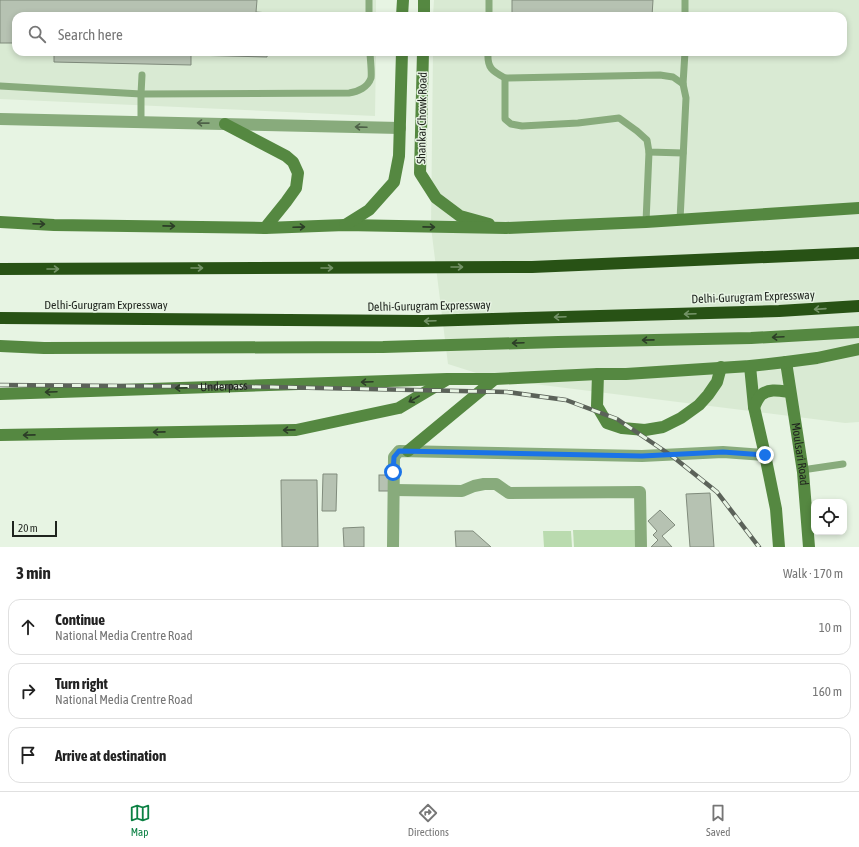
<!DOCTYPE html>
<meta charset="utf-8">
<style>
body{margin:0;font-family:"Asap Condensed",sans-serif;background:#f6f6f6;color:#222}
.controls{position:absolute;right:12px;bottom:12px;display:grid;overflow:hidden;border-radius:8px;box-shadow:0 2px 6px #0003}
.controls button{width:36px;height:36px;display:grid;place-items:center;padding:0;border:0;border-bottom:1px solid #e0e0e0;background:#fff;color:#222;font:20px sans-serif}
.scale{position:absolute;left:12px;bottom:10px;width:45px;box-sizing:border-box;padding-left:4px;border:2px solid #1f241e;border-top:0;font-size:11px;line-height:14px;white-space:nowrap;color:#1f241e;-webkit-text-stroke:3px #e7f4e3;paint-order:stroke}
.stop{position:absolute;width:12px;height:12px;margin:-9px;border:3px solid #1a73e8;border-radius:50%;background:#fff}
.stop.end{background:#1a73e8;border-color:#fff;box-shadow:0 1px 4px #0008}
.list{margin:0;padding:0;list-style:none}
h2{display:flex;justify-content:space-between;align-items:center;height:52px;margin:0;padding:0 16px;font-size:17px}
h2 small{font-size:13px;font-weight:400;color:#767676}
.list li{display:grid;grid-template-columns:26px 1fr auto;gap:12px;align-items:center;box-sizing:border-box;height:56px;margin:0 8px 8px;padding:0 8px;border:1px solid #e0e0e0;border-radius:12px}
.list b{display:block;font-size:15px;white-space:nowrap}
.list p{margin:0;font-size:13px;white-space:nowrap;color:#767676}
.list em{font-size:13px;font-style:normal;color:#767676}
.icon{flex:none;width:22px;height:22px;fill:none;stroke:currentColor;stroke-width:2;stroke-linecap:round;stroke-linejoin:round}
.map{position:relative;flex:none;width:859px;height:547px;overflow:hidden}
.search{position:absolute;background:#fff;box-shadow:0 2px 6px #0003;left:12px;right:12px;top:12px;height:44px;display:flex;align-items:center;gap:10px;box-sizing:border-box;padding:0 14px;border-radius:12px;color:#767676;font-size:15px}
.sheet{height:244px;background:#fff}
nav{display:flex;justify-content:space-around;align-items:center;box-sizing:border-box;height:56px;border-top:1px solid #e0e0e0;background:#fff;font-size:11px;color:#767676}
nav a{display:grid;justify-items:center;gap:2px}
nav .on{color:#0b8043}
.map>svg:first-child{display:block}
</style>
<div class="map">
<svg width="859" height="547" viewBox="0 0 859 547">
<rect width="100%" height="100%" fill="#e7f4e3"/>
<g fill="#d9ead3">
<path d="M0 0H376V16H16V52H376L375 116 0 99Z"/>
<path d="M434 0H859V422L845 423 495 379 448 364 431 227 433 52H843V16H433Z"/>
</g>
<g fill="#badbaf">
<path d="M573 530H635L636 547H574Z"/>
<path d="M543 531H571L572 547H544Z"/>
</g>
<g fill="#b6c2b2" stroke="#808b7c">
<path d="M0 0H257L256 12 269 13V16H16V43H0Z"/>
<path d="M512 0H653L652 16H512Z"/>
<path d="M54 52H268L267 57 191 55V65L54 62Z"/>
<path d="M323 474H337L336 511H322Z"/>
<rect x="379" y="475" width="10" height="16"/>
<path d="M281 480H317L318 547H282Z"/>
<path d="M710 493 714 547H690L686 494Z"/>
<path d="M660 510 675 525 662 536 672 547H651L658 540 653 535 657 531 648 521Z"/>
<path d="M364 527V547H344L343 528Z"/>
<path d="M455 531H473L491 547H456Z"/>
</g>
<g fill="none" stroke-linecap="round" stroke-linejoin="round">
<g stroke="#88ab7c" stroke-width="7">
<path d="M369 0V16"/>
<path d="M489 16V0"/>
<path d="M685 16V0"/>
<path d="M488 52C487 68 492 71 505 78L660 75 673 77 683 84"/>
<path d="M505 78V119L511 124 522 126 578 123 619 118 637 131 647 140 649 152 683 153"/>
<path d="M0 86 141 94 349 93C358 92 368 87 371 78 372 73 370 57 370 52"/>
<path d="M141 122V94L142 75"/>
<path d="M680 220 686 98 683 84 685 52"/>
<path d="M646 222 649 152"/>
<path d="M802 470 843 464"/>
</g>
<g stroke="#88ab7c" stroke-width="12">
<path d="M0 119 400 128"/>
<path d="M394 490 462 491 474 486 484 484H496L509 493 640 492 641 547"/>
<path d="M393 547 394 457 399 451 642 456 723 452 765 455"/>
</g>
<g stroke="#558841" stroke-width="12">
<path d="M402 16 403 0"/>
<path d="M424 16V0"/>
<path d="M423 52 420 173 436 198 460 216 489 224"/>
<path d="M225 124 286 156 293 162 298 173 296 188 286 202 265 228"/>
<path d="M0 222 54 225 265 228 345 225 506 228 646 222 859 208"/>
<path d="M345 225 369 210 394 182 399 156 402 52"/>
<path d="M0 346 44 348 383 347 558 342 751 338 859 332"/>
<path id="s1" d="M786 362 803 472 809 547"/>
<path d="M750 366 754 407 765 455 776 509 779 547"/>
<path d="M598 374 597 406 607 423 622 428 645 430 663 427 681 418 699 405 708 395 717 382 721 367"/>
<path id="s2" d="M0 394 447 379H495L598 374H626L750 366 786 362 817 358 859 349"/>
<path d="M754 407C756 403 758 398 761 395 769 388 781 391 790 392"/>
<path d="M0 435 296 430 399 408 446 380"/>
<path d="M408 451 495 379"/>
</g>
<g stroke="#285215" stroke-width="12">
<path d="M0 269 532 267 859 253"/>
<path d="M0 318 423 321 779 311 859 306"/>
</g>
<defs>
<path id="rail" d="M0 385 272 387 507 392 566 400 617 419 672 456 717 492 759 547"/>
</defs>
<use href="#rail" stroke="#5b6259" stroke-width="4.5"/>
<use href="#rail" stroke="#e7f4e3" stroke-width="3" stroke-dasharray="9" stroke-linecap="butt"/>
</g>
<defs><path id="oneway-shaft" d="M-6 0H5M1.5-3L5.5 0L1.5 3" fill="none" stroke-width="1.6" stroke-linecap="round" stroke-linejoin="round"/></defs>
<g stroke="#4e6148">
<use href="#oneway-shaft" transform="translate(203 123) rotate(-179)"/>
<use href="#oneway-shaft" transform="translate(361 127) rotate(-178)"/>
</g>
<g stroke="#2c3d27">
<use href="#oneway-shaft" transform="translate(39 224) rotate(2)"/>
<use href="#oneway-shaft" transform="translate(169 226) rotate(1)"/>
<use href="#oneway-shaft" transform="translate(299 227) rotate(-2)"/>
<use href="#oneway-shaft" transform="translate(429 227) rotate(1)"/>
<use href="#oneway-shaft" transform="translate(778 337) rotate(177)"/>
<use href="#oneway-shaft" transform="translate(648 340) rotate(179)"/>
<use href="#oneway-shaft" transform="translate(518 343) rotate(178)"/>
<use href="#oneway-shaft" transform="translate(367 382) rotate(178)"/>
<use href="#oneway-shaft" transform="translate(181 388) rotate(178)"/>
<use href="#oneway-shaft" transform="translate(51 392) rotate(178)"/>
<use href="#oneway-shaft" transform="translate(414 399) rotate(150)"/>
<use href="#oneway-shaft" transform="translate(289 430) rotate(179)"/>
<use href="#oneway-shaft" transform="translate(159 432) rotate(179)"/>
<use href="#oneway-shaft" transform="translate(29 435) rotate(179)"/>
</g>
<g stroke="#749367">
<use href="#oneway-shaft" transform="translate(457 267)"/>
<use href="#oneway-shaft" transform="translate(197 268)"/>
<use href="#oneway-shaft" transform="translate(327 268)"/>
<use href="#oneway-shaft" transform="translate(53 269)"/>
<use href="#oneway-shaft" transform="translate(820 309) rotate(176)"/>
<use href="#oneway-shaft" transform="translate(690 314) rotate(178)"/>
<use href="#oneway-shaft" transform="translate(560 317) rotate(178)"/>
<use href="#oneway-shaft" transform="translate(430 321) rotate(178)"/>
</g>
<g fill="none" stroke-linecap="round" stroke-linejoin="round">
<path stroke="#1a73e8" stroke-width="5" d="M393 472 394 457 399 451 642 456 723 452 765 455"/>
</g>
<g text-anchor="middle" stroke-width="3" stroke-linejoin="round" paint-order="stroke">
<g font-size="12" fill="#1f241e" stroke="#e7f4e3">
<text transform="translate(422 118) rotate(-89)" y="4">Shankar Chowk Road</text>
<text transform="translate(753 297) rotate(-2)" y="4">Delhi-Gurugram Expressway</text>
<text x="106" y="309">Delhi-Gurugram Expressway</text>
<text transform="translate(429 306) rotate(-1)" y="4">Delhi-Gurugram Expressway</text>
<text dy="4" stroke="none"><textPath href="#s2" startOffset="224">Underpass</textPath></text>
<text dy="4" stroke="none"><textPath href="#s1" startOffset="93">Moulsari Road</textPath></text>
</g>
</g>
</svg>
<div class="controls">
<button><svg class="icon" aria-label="locate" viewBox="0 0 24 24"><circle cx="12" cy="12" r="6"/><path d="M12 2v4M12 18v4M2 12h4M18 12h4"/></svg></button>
</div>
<div class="scale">20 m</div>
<div class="stop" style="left:393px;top:472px"></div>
<div class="stop end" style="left:765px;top:455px"></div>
<div class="search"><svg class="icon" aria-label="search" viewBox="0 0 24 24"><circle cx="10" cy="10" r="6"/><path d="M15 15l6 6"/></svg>Search here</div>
</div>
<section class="sheet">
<h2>3 min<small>Walk · 170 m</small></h2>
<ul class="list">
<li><svg class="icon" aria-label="ahead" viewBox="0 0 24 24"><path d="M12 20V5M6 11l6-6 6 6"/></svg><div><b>Continue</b><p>National Media Crentre Road</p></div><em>10 m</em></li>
<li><svg class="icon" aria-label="right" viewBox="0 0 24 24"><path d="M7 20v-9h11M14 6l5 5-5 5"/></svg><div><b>Turn right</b><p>National Media Crentre Road</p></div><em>160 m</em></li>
<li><svg class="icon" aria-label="arrive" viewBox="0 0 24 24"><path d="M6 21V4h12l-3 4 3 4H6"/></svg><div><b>Arrive at destination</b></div></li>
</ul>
</section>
<nav>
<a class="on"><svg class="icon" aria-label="map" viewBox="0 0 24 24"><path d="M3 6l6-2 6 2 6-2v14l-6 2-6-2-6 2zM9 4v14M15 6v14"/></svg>Map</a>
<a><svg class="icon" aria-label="directions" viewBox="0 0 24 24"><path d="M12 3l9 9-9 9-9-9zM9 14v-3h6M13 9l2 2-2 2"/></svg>Directions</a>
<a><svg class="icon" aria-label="saved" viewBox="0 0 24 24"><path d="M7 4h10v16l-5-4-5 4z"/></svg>Saved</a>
</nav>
